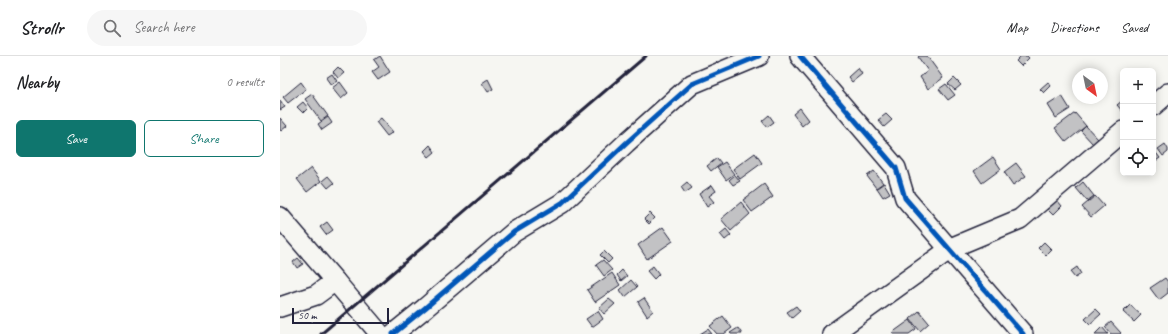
<!DOCTYPE html>
<meta charset="utf-8">
<style>
body{margin:0;font-family:Caveat,sans-serif;background:#f6f6f6;color:#202124}
.controls{position:absolute;right:12px;top:12px;display:grid;overflow:hidden;border-radius:6px;box-shadow:0 2px 10px #0003}
.controls button{width:36px;height:36px;display:grid;place-items:center;padding:0;border:0;border-bottom:1px solid #e0e0e0;background:#fff;color:#202124;font:20px sans-serif}
.compass{position:absolute;left:792px;top:12px;width:36px;height:36px;border-radius:50%;background:#fff;box-shadow:0 2px 10px #0003;rotate:147deg}
.scale{position:absolute;left:12px;bottom:10px;width:97px;box-sizing:border-box;padding-left:4px;border:2px solid #22223b;border-top:0;font-size:11px;line-height:14px;white-space:nowrap;color:#22223b;-webkit-text-stroke:3px #f6f6f2;paint-order:stroke}
.list{margin:0;padding:0;list-style:none}
h2{display:flex;justify-content:space-between;align-items:center;height:52px;margin:0;padding:0 16px;font-size:17px}
h2 small{font-size:13px;font-weight:400;color:#757577}
.actions{display:flex;gap:8px;padding:12px 16px}
.actions a{flex:1;padding:9px 0;border:1px solid #0f766e;border-radius:6px;text-align:center;font-size:14px;color:#0f766e}
.actions .main{background:#0f766e;color:#fff}
.icon{flex:none;width:22px;height:22px;fill:none;stroke:currentColor;stroke-width:2;stroke-linecap:round;stroke-linejoin:round}
.map{position:relative;flex:none;width:888px;height:278px;overflow:hidden}
header{display:flex;align-items:center;gap:24px;box-sizing:border-box;height:56px;padding:0 20px;background:#fff;border-bottom:1px solid #e0e0e0}
header strong{font-size:19px}
nav{display:flex;gap:22px;margin-inline-start:auto;font-size:14px}
.search{width:280px;height:36px;background:#f6f6f6;display:flex;align-items:center;gap:10px;box-sizing:border-box;padding:0 14px;border-radius:22px;color:#757577;font-size:15px}
main{display:flex}
aside{flex:1;background:#fff}
.map>svg:first-child{display:block}
</style>
<header>
<strong>Strollr</strong>
<div class="search"><svg class="icon" aria-label="search" viewBox="0 0 24 24"><circle cx="10" cy="10" r="6"/><path d="M15 15l6 6"/></svg>Search here</div>
<nav><a>Map</a><a>Directions</a><a>Saved</a></nav>
</header>
<main>
<aside>
<h2>Nearby<small>0 results</small></h2>
<ul class="list">
</ul>
<div class="actions"><a class="main">Save</a><a>Share</a></div>
</aside>
<div class="map">
<svg width="888" height="278" viewBox="0 0 888 278">
<rect width="100%" height="100%" fill="#f6f6f2"/>
<filter id="ink" filterUnits="userSpaceOnUse"><feTurbulence type="fractalNoise" baseFrequency=".025" numOctaves="2"/><feDisplacementMap in="SourceGraphic" scale="8" xChannelSelector="R" yChannelSelector="G"/><feConvolveMatrix kernelMatrix="1 2 1 2 8 2 1 2 1" color-interpolation-filters="sRGB"/></filter>
<g filter="url(#ink)">
<g fill="#c2c2c4" stroke="#22223b">
<path d="M100 0 110 16 98 24 92 16 99 11 94 4Z"/>
<path d="M639 0H647L663 22 648 33 640 21 648 15 638 1Z"/>
<path d="M741 0H747L749 2 741 10 736 5Z"/>
<path d="M58 11 64 17 58 22 53 16Z"/>
<path d="M578 12 582 18 572 26 568 21Z"/>
<path d="M52 18 57 25 51 29 46 22Z"/>
<path d="M674 22 681 29 675 34 668 28Z"/>
<path d="M208 23 213 33 208 36 202 27Z"/>
<path d="M21 26 26 33 8 47 3 41Z"/>
<path d="M60 26 68 37 61 43 52 32Z"/>
<path d="M768 26 771 30 764 37 760 33Z"/>
<path d="M666 28 675 39 668 44 659 33Z"/>
<path d="M32 38 48 60 41 65 25 43Z"/>
<path d="M782 40 790 53 776 62 768 49Z"/>
<path d="M0 44 5 51 0 54Z"/>
<path d="M843 44V56L837 49Z"/>
<path d="M23 46 28 52 23 57 17 51Z"/>
<path d="M520 52 529 64 522 70 513 58Z"/>
<path d="M795 57 806 70 786 86 775 72Z"/>
<path d="M606 58 612 64 604 71 598 64Z"/>
<path d="M489 59 494 66 487 71 482 65Z"/>
<path d="M48 61 52 67 42 74 38 68Z"/>
<path d="M0 62 7 70 1 75 0 74Z"/>
<path d="M101 62 113 76 107 80 96 66Z"/>
<path d="M806 70 818 83 813 88 801 75Z"/>
<path d="M885 88 888 93V96L883 100 878 93Z"/>
<path d="M150 89 155 96 149 101 144 95Z"/>
<path d="M873 93 880 102 873 107Z"/>
<path d="M475 97 482 107 460 123 453 113Z"/>
<path d="M713 101 721 113 702 127 694 115Z"/>
<path d="M437 102 441 107 431 115 427 110Z"/>
<path d="M445 106 454 118 446 124 437 111Z"/>
<path d="M736 107 746 120 733 129 724 116Z"/>
<path d="M31 112 41 125 27 136 17 123Z"/>
<path d="M594 115 603 127 596 132 587 120Z"/>
<path d="M455 119 460 125 453 129 449 124Z"/>
<path d="M48 120 54 127 48 132 42 125Z"/>
<path d="M407 126 412 132 405 137 401 131Z"/>
<path d="M803 126 814 140 807 145 796 132Z"/>
<path d="M604 127 610 137 603 141 597 132Z"/>
<path d="M484 128 493 141 472 156 463 144Z"/>
<path d="M432 129 436 135 429 140 434 146 427 151 419 138Z"/>
<path d="M815 140 824 150 811 161 802 151Z"/>
<path d="M777 144 782 150 773 159 767 153Z"/>
<path d="M461 146 470 158 451 175 441 163Z"/>
<path d="M370 157 375 162 369 168 364 163Z"/>
<path d="M47 166 53 174 46 179 40 171Z"/>
<path d="M383 171 393 185 367 203 358 189Z"/>
<path d="M446 173 451 179 445 184 440 178Z"/>
<path d="M764 186 772 194 766 200 758 192Z"/>
<path d="M324 195 332 203 328 207 320 199Z"/>
<path d="M18 202 23 208 17 212 13 206Z"/>
<path d="M323 204 332 214 324 220 316 209Z"/>
<path d="M373 210 379 218 374 223 367 215Z"/>
<path d="M797 211 801 218 795 222 790 216Z"/>
<path d="M342 214 347 220 341 225 337 219Z"/>
<path d="M332 217 340 229 315 246 307 234Z"/>
<path d="M885 222 888 226V237L879 244 870 232Z"/>
<path d="M351 224 357 231 345 241 340 234Z"/>
<path d="M364 242 373 255 367 260 358 246Z"/>
<path d="M329 243 335 248 324 258 319 252Z"/>
<path d="M850 249 861 259 854 266 843 256Z"/>
<path d="M516 250 520 255 512 262 507 256Z"/>
<path d="M816 253 821 258 810 268 805 263Z"/>
<path d="M318 255 323 263 312 271 306 263Z"/>
<path d="M639 255 649 267 640 275 630 263Z"/>
<path d="M443 260 452 272 444 278H437L430 270Z"/>
<path d="M630 264 636 273 629 278H613L612 277Z"/>
<path d="M831 266 841 277 840 278H831L825 271Z"/>
<path d="M822 271 828 278H815Z"/>
<path d="M458 272 462 278H451L450 277Z"/>
<path d="M428 273 432 278H420Z"/>
</g>
<g fill="none" stroke-linecap="round" stroke-linejoin="round">
<defs>
<g id="minor">
<path d="M520 0 616 112 625 142 743 278"/>
<path d="M873 50 888 37"/>
<path d="M0 161 55 225 36 239 0 251"/>
<path d="M55 225 100 278"/>
<path d="M113 278 145 252 234 176 282 147 346 87 412 28 479 0"/>
<path d="M552 278 673 191 740 163 843 75"/>
</g>
</defs>
<use href="#minor" stroke="#22223b" stroke-width="22"/>
<use href="#minor" stroke="#f6f6f2" stroke-width="19"/>
<path stroke="#22223b" stroke-width="3" d="M41 278 366 0"/>
<defs>
<g id="cycleway">
<path d="M520 0 616 112 625 142 743 278"/>
<path d="M113 278 145 252 234 176 282 147 346 87 412 28 479 0"/>
</g>
</defs>
<use href="#cycleway" stroke="#f6f6f2" stroke-width="8"/>
<use href="#cycleway" stroke="#0057b8" stroke-width="5"/>
</g>
</g>
</svg>
<div class="controls">
<button>+</button>
<button>−</button>
<button><svg class="icon" aria-label="locate" viewBox="0 0 24 24"><circle cx="12" cy="12" r="6"/><path d="M12 2v4M12 18v4M2 12h4M18 12h4"/></svg></button>
</div>
<svg class="compass" viewBox="-18 -18 36 36"><path d="M0-13l5 13h-10z" fill="#e53935"/><path d="M0 13l5-13h-10z" fill="#757577"/></svg>
<div class="scale">50 m</div>
</div>
</main>
